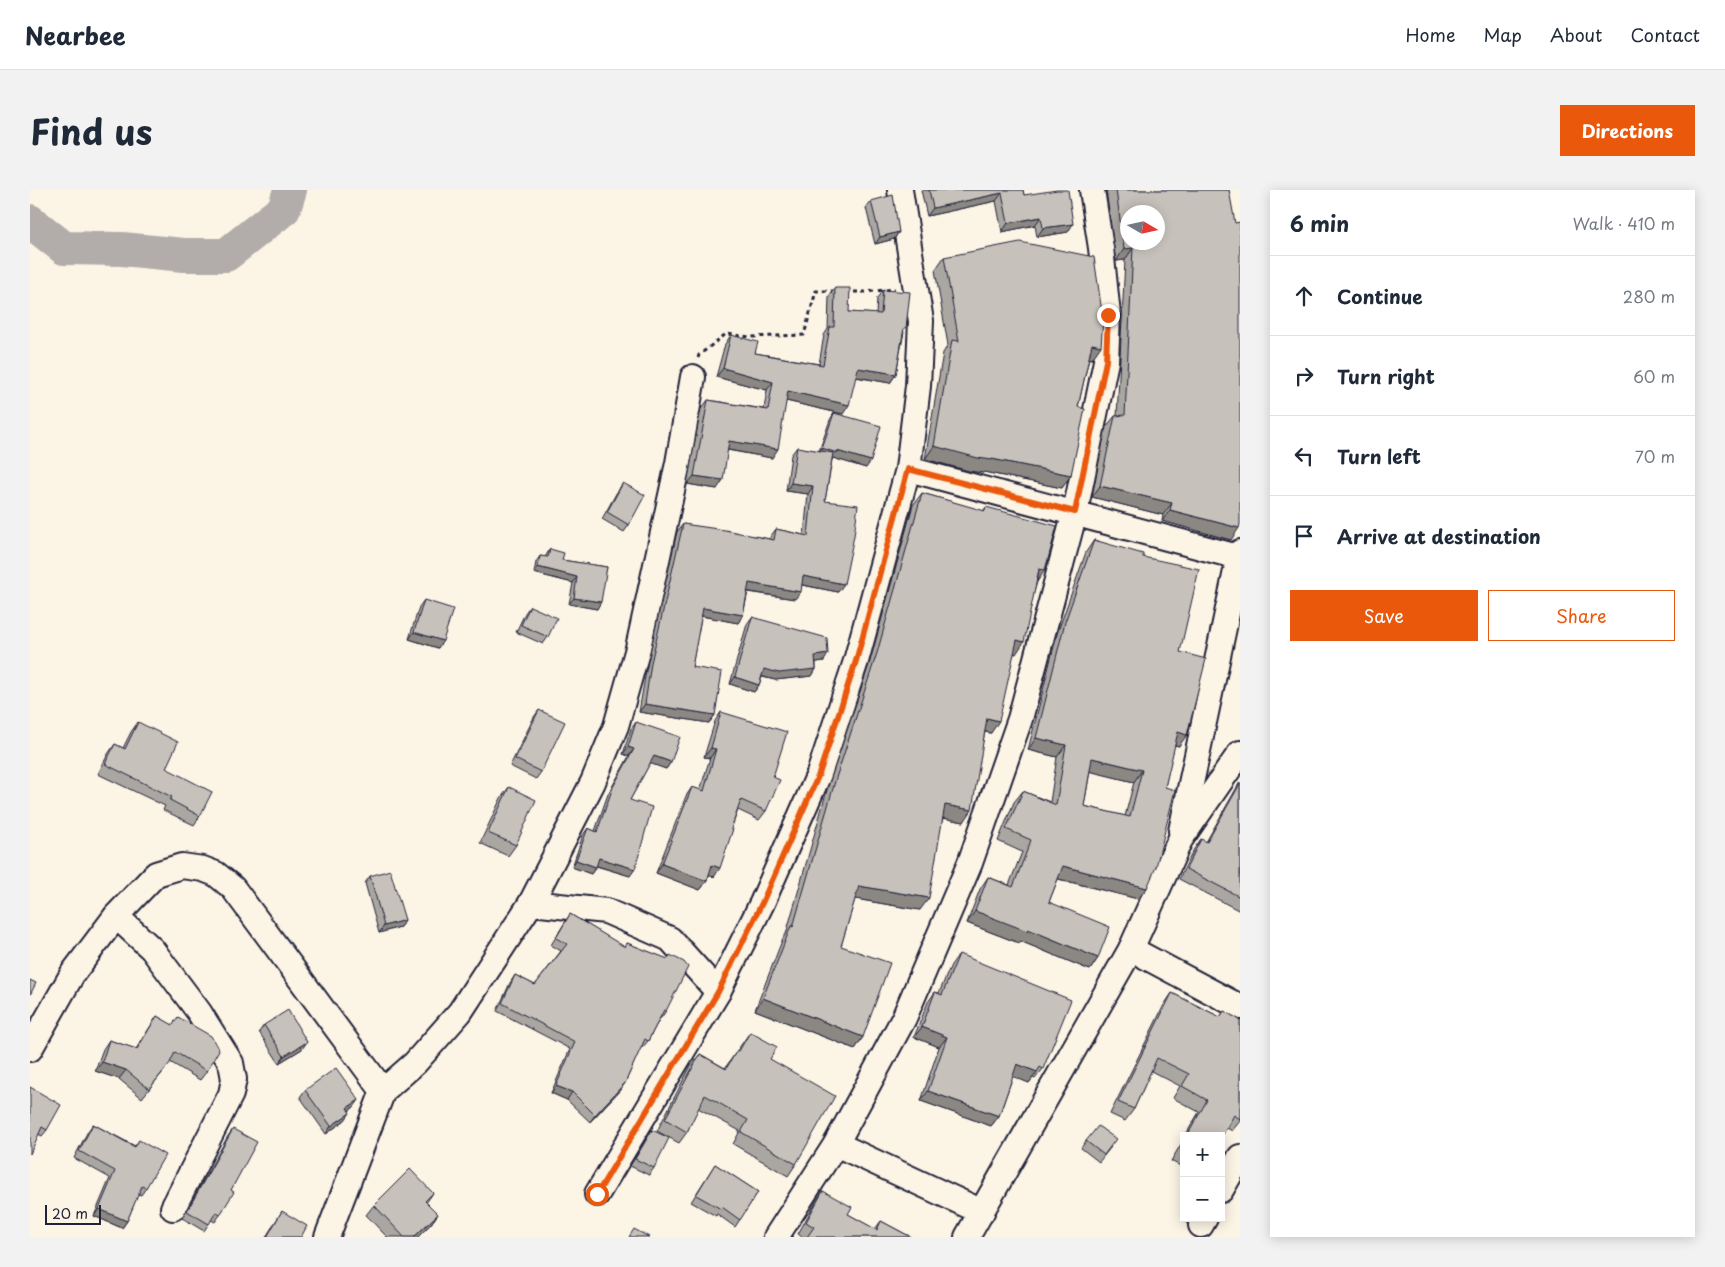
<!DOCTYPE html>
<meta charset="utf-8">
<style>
body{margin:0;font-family:"Playpen Sans",sans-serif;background:#f2f2f3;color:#1f2937}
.controls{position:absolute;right:15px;bottom:15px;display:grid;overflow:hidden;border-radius:0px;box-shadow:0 2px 12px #0003}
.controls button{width:45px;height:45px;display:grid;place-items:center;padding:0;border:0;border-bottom:1px solid #e0e1e3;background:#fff;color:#1f2937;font:25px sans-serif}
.compass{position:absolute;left:1090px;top:15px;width:45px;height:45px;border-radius:50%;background:#fff;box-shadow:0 2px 12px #0003;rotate:99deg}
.scale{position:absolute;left:15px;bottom:12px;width:56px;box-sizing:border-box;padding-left:5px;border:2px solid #22223b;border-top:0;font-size:14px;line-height:18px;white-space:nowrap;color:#22223b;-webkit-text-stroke:4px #fcf5e5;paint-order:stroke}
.stop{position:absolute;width:15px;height:15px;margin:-11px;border:4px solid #ea580c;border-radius:50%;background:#fff}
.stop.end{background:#ea580c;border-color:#fff;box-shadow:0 1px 5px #0008}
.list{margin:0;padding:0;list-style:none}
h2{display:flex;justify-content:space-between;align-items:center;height:65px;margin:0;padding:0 20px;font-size:21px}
h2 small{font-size:16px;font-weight:400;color:#747a83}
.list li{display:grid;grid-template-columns:32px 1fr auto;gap:15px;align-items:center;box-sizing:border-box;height:80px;padding:0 20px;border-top:1px solid #e0e1e3}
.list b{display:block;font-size:19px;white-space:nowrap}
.list em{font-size:16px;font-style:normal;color:#747a83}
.actions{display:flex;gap:10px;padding:15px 20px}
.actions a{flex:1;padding:11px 0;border:1px solid #ea580c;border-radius:0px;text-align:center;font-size:18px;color:#ea580c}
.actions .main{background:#ea580c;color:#fff}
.icon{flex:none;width:28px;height:28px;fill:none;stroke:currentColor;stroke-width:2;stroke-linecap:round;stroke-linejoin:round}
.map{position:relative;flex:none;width:1210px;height:1047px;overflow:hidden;border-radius:0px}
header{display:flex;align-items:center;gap:30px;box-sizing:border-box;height:70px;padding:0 25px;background:#fff;border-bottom:1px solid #e0e1e3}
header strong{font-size:24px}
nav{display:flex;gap:28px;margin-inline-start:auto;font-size:18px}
.intro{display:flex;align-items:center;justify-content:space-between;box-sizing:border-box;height:120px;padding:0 30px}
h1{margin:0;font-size:35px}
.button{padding:12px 22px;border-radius:0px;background:#ea580c;color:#fff;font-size:18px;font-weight:700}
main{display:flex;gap:30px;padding:0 30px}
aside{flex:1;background:#fff;border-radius:0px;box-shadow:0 2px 12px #0003}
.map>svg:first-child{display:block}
</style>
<header>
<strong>Nearbee</strong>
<nav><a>Home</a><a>Map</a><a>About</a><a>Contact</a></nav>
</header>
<div class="intro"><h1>Find us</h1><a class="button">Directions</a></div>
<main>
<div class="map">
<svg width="1210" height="1047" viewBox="0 0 1210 1047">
<rect width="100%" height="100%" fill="#fcf5e5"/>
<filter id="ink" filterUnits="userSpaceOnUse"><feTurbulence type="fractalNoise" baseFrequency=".02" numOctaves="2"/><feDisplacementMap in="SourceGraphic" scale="10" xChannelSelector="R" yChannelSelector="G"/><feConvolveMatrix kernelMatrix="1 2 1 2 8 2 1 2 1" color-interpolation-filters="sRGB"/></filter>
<g filter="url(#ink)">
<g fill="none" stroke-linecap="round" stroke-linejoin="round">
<path stroke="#b2adab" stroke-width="34" d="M0 31 34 58 92 59 154 65H196L254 19 260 0"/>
<defs>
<g id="minor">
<path d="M878 279 1208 367"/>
<path d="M1151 641 1210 362"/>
<path d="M501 713 576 721 640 749 688 802"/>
<path d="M86 726 122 759 169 822 201 873 204 889 201 904 143 1018"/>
<path d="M1101 759 1210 817"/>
<path d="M0 859 43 783 86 726 126 684 152 676 173 679 186 684 203 698 353 901"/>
<path d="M806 954 952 1022"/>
<path d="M1191 1000 1210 967"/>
<path d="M567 1004 688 802 732 713 789 584 826 471 878 279 888 196 891 131 870 0"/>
<path d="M1171 1035 1175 1028"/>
<path d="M297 1047 353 901 385 873 430 822 501 713 563 592 586 536 608 458 648 273 663 187"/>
<path d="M746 1047 806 954 874 828 940 673 990 529 1045 322 1076 171 1078 125 1071 58 1062 0"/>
<path d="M937 1047 1101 759 1150 650 1210 563"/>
</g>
</defs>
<use href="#minor" stroke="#22223b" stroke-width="28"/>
<g stroke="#22223b" stroke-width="3" stroke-dasharray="4 4" stroke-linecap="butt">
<path d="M816 102H835L865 99"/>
<path d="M668 168 669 165 696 144 720 147 774 145 786 101H805"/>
</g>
<use href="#minor" stroke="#fcf5e5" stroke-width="24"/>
</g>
<g fill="#aaa6a1" stroke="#22223b" fill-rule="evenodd">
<path d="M891 0H993L994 5 1038 42 1007 47 1005 35 972 42 966 11 897 26Z"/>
<path d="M1076 0H1199L1201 350 1132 331 1133 325 1062 307 1076 237 1085 226H1087L1095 70 1086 71Z"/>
<path d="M841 11 869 42 864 49 845 54 836 18Z"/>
<path d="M914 67 1062 169 1059 168 1048 217 1041 285 1032 298 954 282 953 283 939 281 895 269 913 163 918 155 905 80Z"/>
<path d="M805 98 819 122 846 124 847 108 853 100 874 142 866 184 860 193 825 187 813 224 756 211 742 268 697 260 687 299 657 294 671 219 678 210 734 219 737 200 686 187 695 154 701 145 725 163 789 174 794 145 798 139 799 106Z"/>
<path d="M804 223 836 278 803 268 802 270 795 311 808 402 772 395 765 409 718 402 713 425 708 433 671 426 662 477 685 525 679 533 609 522 616 481 647 342 653 334 740 349V347L746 339 774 345 778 304 756 301 761 265 767 257 789 261 800 230Z"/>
<path d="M593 293 599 335 594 342 572 329 588 300Z"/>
<path d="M892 303 953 321 956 317 1007 392 986 464 984 463 961 543 955 542 934 632 913 628 890 720 825 709 811 756 833 847 825 859 725 820 753 748 756 744 797 600 839 475 883 315Z"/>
<path d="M1064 350 1113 367 1150 462 1149 556 1144 555 1135 597 1117 698 1108 709 1028 689 1019 712 1068 768 1060 780 990 751 989 753 937 733 950 699 958 687 979 695 992 662 968 651 984 612 993 601 1020 612 1027 567 998 560 1027 444 1056 362ZM1060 581 1104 592 1095 626 1054 616Z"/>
<path d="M520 359 532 370 577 377 567 419 539 414 543 393 504 383 506 372 510 366 515 367Z"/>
<path d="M394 410 408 458 379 449 389 417Z"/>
<path d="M500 416 518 447 513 454 486 442 495 423Z"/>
<path d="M722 427 794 471 786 472V479L782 486 745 490 732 487 729 495 724 502 700 494 717 434Z"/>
<path d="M509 520 511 582 506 589 480 576 504 527Z"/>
<path d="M691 522 743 587 736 621 729 630 708 620 684 687 678 685 677 691 670 700 626 683 656 606 662 597 670 600 680 568 674 567 685 531Z"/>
<path d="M108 532 136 578 170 626 164 635 133 620 135 616 68 584 78 564 85 554 93 558 101 542Z"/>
<path d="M606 532 641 572 636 579 620 573 600 610V686L566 676 561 684 542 677 553 645 558 638 565 641 578 604 599 566 593 564 601 539Z"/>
<path d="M1210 592V721L1149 689 1164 659 1171 649 1176 652Z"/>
<path d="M479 597 486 655 478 666 450 653 471 608Z"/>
<path d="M340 686 375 730 370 737 349 743 335 693Z"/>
<path d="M540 724 594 757 597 753 637 769 640 765 636 821 631 828H630L618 851 612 858 611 857 595 893 590 900 560 932 537 910 521 903 540 859 467 821 480 793 485 785 505 795 531 761 521 755Z"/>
<path d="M929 764 1013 879 1005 889 1003 888 999 893 983 886 969 926 961 936 891 911 909 857 884 847 898 812 905 802 909 803 921 775Z"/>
<path d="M1142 803 1190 827 1194 821 1210 830V931L1202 941 1197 938 1191 946H1155L1169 922 1143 908 1150 896 1121 881 1104 919 1095 931 1080 924 1134 815Z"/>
<path d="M127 826 142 835 148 827 177 881 170 890 140 872 133 882 112 908 89 889 65 881 73 859 79 850 106 859Z"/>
<path d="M234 835 272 859 249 873 229 842Z"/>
<path d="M720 842 740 869 766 974 758 986 703 954 710 941 668 918 657 942 649 953 627 941 661 875 670 864 695 878Z"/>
<path d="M0 897 17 940 12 946 8 944Z"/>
<path d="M275 900 324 917 319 921 315 930 296 944 270 907Z"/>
<path d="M63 934 105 956 109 950 116 998 111 1005 108 1004 97 1031 92 1038 64 1026 80 988 44 968 58 941Z"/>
<path d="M203 939 201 1000 190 1025 185 1032 181 1030 174 1041 152 1028 198 946Z"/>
<path d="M622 940 624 978 619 985 600 976Z"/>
<path d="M1154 949V978L1141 971Z"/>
<path d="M1056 951 1081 957 1069 972 1051 958Z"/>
<path d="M685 974 728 1002 705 1037 687 1024 686 1026 661 1012Z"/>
<path d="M793 1001 818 1024 845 1039 851 1031 881 1047H772L768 1044 785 1013Z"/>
<path d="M403 1003 396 1013 408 1024 400 1035 388 1047H357L336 1025 344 1015Z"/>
<path d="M252 1021 271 1047H236Z"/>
</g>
<g fill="#8b8783" stroke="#22223b">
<path d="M972 3 966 11 897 26 903 18Z"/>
<path d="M1011 27 1005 35 972 42 978 33Z"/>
<path d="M1043 34 1038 42 1007 47 1013 38Z"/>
<path d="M869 42 864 49 845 54 850 47Z"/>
<path d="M1103 58 1095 70 1086 71 1094 59Z"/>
<path d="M1062 154 1071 156 1062 169 1053 167Z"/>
<path d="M693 178 743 192 737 200 686 187Z"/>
<path d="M828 178 866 184 860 193 822 186Z"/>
<path d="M758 201 819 215 813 224 752 210Z"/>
<path d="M699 251 748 259 742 268 693 259Z"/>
<path d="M904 256 962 269 1041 285 1032 298 954 282 953 283 939 281 895 269Z"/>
<path d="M792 258 807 261 841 271 836 278 803 268 802 270 787 265Z"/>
<path d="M664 286 693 290 687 299 657 294Z"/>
<path d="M761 293 783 296 778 304 756 301Z"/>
<path d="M1070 296 1142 313 1133 325 1062 307Z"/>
<path d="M1140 320 1209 338 1201 350 1132 331Z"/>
<path d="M508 377 547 387 543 393 504 383Z"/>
<path d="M1009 379 1015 380 1007 392Z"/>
<path d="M773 386 814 394 808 402 768 394Z"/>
<path d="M719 393 771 402 765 409 714 401Z"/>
<path d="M544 408 571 412 567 419 539 414Z"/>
<path d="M673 418 713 425 708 433 667 425Z"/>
<path d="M384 442 413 451 408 458 379 449Z"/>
<path d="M987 450 994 452 986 464 978 462Z"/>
<path d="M798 464 794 471 780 473 785 466Z"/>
<path d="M734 479H786L782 486 745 490 730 486Z"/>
<path d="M705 487 729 495 724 502 700 494Z"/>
<path d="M615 514 685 525 679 533 609 522Z"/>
<path d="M957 528 969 531 961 543 948 540Z"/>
<path d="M1148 542 1157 545 1149 556 1139 554Z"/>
<path d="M1006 548 1036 555 1027 567 998 560Z"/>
<path d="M598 557 604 559 599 566 593 564Z"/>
<path d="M681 558 686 559 680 568 674 567Z"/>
<path d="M624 566 641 572 636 579 619 573Z"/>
<path d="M1062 568 1112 580 1104 592 1054 580Z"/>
<path d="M915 615 942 620 934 632 907 627Z"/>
<path d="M569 668 605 679 600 686 564 675Z"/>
<path d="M546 670 566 677 561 684 542 677Z"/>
<path d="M632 674 677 691 670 700 626 683Z"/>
<path d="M682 675 690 678 684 687 676 684Z"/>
<path d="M1033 676 1117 698 1108 709 1025 688Z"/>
<path d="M829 696 899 708 890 720 820 708Z"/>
<path d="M945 721 998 739 1068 768 1060 780 990 751 989 753 937 733Z"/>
<path d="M375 730 370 737 349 743 354 736Z"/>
<path d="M733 808 833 847 825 859 725 820Z"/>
<path d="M892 837 917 847 909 857 884 847Z"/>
<path d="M277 852 272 859 249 873 254 866Z"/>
<path d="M72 872 96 880 89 889 65 881Z"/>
<path d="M987 874 1007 882 999 893 979 885Z"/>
<path d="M595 893 590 900 560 932 565 925Z"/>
<path d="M526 896 542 902 537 910 521 903Z"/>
<path d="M898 901 969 926 961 936 891 911Z"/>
<path d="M329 910 324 917 312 925 317 918Z"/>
<path d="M320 923 315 930 296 944 301 936Z"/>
<path d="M69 1019 97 1031 92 1038 64 1026Z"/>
<path d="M408 1024 400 1035 388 1047H384Z"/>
</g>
<g fill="#c6c1bb" stroke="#22223b" fill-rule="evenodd">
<path d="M899 0H993L994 5 1027 0H1038L1043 34 1013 38 1011 27 978 33 972 3 903 18Z"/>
<path d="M1086 0H1199L1205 33 1210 32V334L1209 338 1140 320 1142 313 1070 296 1085 226 1095 225 1103 58 1094 59ZM1098 22H1128V52H1098Z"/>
<path d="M863 5 869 42 850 47 841 11Z"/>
<path d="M990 52 1064 67 1073 129 1071 156 1062 154 1048 217 1055 219 1041 285 962 269V270L948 268 904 256 922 150 929 151 914 67Z"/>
<path d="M805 98H820L819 122 851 124 853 100 880 102 876 138H874L866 184 828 178 819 215 758 201 748 259 699 251 693 290 664 286 678 210 738 220 743 192 693 178 701 145 728 152 725 163 793 175 800 137H804Z"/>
<path d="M804 223 851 236 841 271 807 261V263L792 258Z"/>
<path d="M767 257 803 263 795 311 828 315 824 346 814 394 773 386 771 402 719 393 713 425 673 418 662 477 692 482 685 525 615 514 621 473 653 334 695 340 744 350 746 339 778 346 783 296 761 293Z"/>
<path d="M593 293 615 305 599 335 577 322Z"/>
<path d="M892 303 955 321 956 317 1027 336 1015 380 1009 379 994 452 987 450 969 531 957 528 942 620 915 615 899 708 829 696 811 756 860 773 833 847 733 808 761 736 763 737 806 588 847 463Z"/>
<path d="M1064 350 1113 364V367L1169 379 1150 462 1176 469 1157 545 1148 542 1135 597 1145 600 1126 677 1117 698 1033 676 1019 712 1080 737 1068 768 998 739 997 741 945 721 958 687 983 697 1001 650 976 639 993 601 1026 615 1036 555 1006 548 1035 432ZM1062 568 1112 580 1100 627 1054 616Z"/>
<path d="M520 359 534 363 532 370 577 377 571 412 544 408 547 387 508 377 510 366 518 367Z"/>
<path d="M394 410 423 419 413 451 384 442Z"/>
<path d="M500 416 527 428 518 447 491 435Z"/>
<path d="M722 427 797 448 798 464 785 466 786 479 749 483 734 479 729 495 705 487Z"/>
<path d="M509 520 535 532 511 582 485 569Z"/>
<path d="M691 522 757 542 743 587 750 590 736 621 711 610 701 639H703L690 678 682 675 677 691 632 674 662 597 674 601 686 559 681 558Z"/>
<path d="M108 532 148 552 136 578 182 602 170 626 140 610 142 607 75 574 85 554 95 559Z"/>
<path d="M606 532 650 547 641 572 624 566 600 610 622 617 605 679 569 668 566 677 546 670 558 638 567 642 583 597 604 559 598 557Z"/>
<path d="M1210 594V707L1156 679 1171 649 1177 652Z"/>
<path d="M479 597 506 610 486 655 458 643Z"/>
<path d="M360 680 375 730 354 736 340 686Z"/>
<path d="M540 724 595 757 597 753 638 769 640 765 654 772 658 777 636 821 634 820 618 851 615 849 595 893 565 925 542 902 526 896 545 852 472 813 485 785 505 795 537 754 526 748Z"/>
<path d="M929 764 1041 810 1013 879 1010 877 1007 882 987 874 969 926 898 901 917 847 892 837 905 802 912 805Z"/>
<path d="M0 790 6 793 0 805Z"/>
<path d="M1142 803 1190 827 1194 821 1210 830V929L1204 925 1191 948V946H1157L1177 910 1152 896 1159 884 1127 868 1104 919 1088 912Z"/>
<path d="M258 820 277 852 254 866 234 835Z"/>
<path d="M127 826 143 835 148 827 181 846 189 860 177 881 145 862 140 873 119 899 96 880 72 872 79 850 107 859Z"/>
<path d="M720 842 747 857 740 869 805 906 766 974 711 942 718 930 675 905 657 942 635 929 670 864 696 879 707 860 709 861Z"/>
<path d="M306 878 329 910 317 918 320 923 301 936 275 900Z"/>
<path d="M0 897 31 915 17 940 12 937 0 964Z"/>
<path d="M63 934 105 957 109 950 135 965 116 998 112 996 97 1031 69 1019 85 981 49 961Z"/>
<path d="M1068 936 1086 949 1074 965 1056 951Z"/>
<path d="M203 939 227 952 201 1000 204 1002 190 1025 186 1022 179 1034 157 1021Z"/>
<path d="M622 940 639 948 624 978 605 969Z"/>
<path d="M1154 952V961L1150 959Z"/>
<path d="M685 974 728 1002 710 1030 692 1017 691 1019 666 1005Z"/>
<path d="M380 979 403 1003 395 1011 408 1024 384 1047H374L344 1015Z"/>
<path d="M793 1001 822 1017 818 1024 847 1040 851 1031 881 1047H777L784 1037 776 1032Z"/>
<path d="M252 1021 277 1036 271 1047H237Z"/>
<path d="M604 1039 619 1047H599Z"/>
</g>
</g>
<g fill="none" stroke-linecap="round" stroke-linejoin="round" filter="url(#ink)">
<path stroke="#ea580c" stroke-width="6" d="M567 1004 688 802 732 713 789 584 826 471 878 279 1045 322 1076 171 1078 125"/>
</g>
</svg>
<div class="controls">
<button>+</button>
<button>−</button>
</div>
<svg class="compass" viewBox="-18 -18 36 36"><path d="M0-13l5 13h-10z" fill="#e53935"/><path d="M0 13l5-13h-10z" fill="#747a83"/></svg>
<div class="scale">20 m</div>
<div class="stop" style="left:567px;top:1004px"></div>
<div class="stop end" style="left:1078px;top:125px"></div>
</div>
<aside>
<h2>6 min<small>Walk · 410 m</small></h2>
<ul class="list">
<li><svg class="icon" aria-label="ahead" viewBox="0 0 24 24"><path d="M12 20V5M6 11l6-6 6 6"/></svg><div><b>Continue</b></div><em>280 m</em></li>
<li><svg class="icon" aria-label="right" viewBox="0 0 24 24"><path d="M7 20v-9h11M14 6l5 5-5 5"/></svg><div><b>Turn right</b></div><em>60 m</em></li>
<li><svg class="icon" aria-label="left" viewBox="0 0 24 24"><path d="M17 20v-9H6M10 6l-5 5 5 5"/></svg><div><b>Turn left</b></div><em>70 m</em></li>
<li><svg class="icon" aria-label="arrive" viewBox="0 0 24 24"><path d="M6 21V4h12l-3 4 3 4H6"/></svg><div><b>Arrive at destination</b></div></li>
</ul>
<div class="actions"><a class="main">Save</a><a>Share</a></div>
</aside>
</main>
